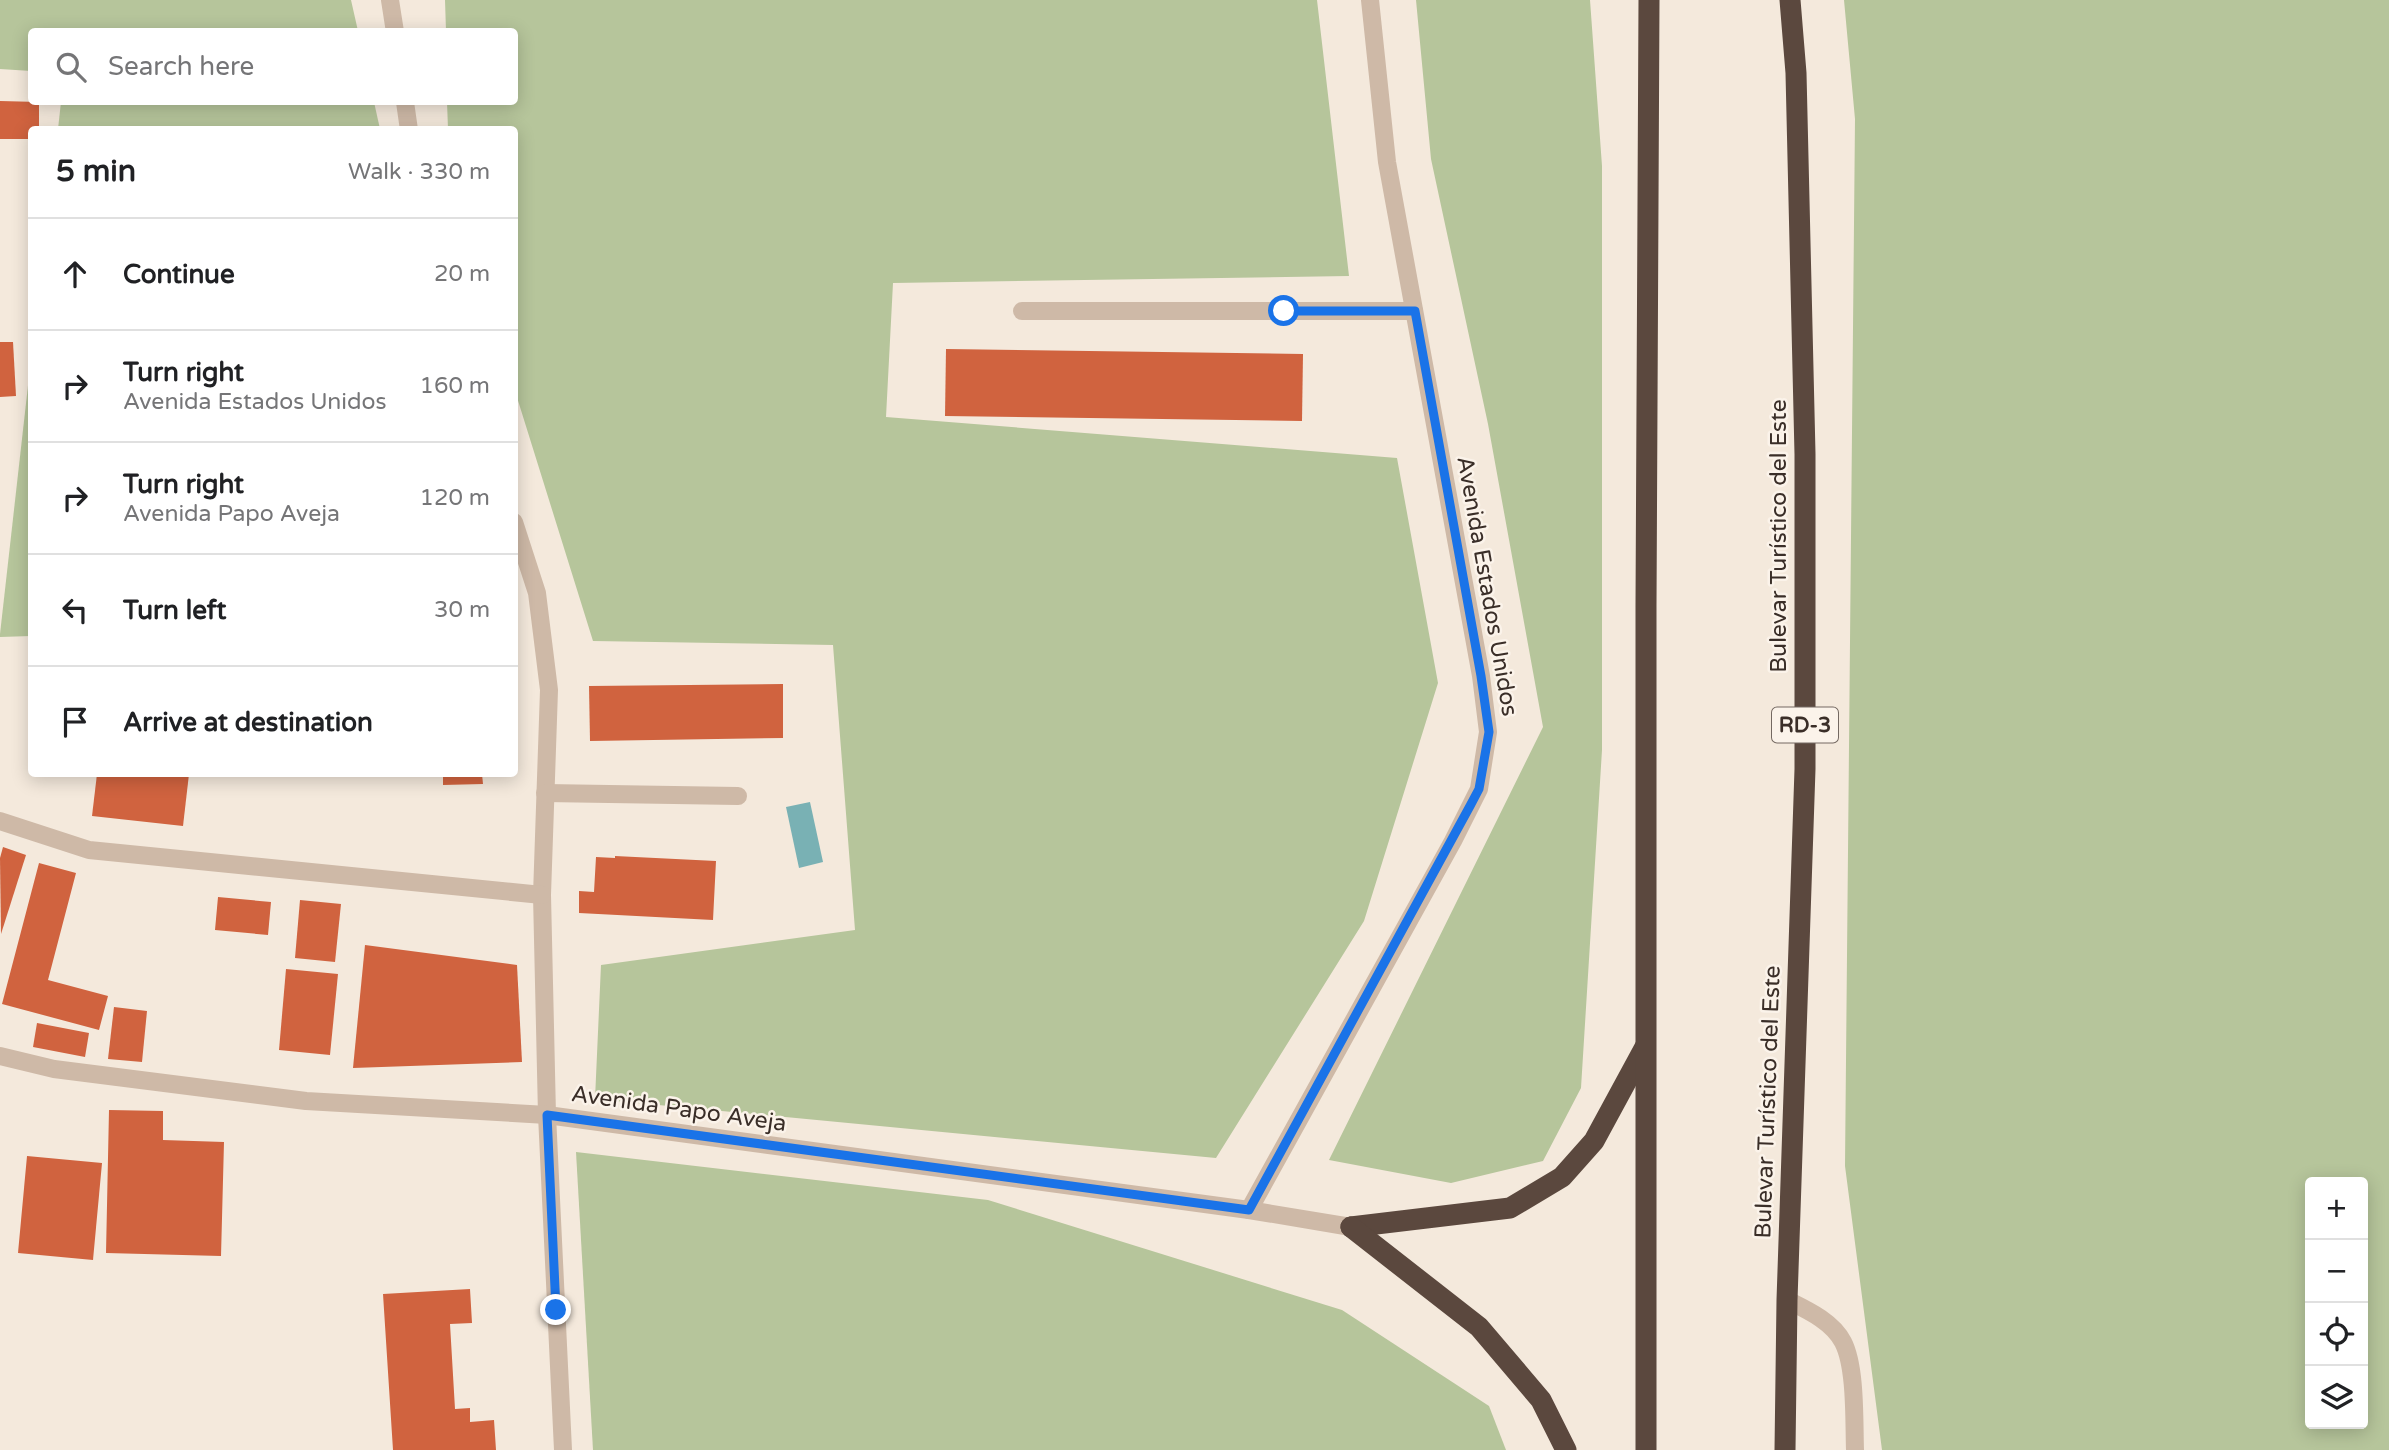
<!DOCTYPE html>
<meta charset="utf-8">
<style>
body{margin:0;font-family:"Varela Round",sans-serif;background:#f2f2f2;color:#202124}
.controls{position:absolute;right:21px;bottom:21px;display:grid;overflow:hidden;border-radius:7px;box-shadow:0 4px 18px #0003}
.controls button{width:63px;height:63px;display:grid;place-items:center;padding:0;border:0;border-bottom:2px solid #e0e0e0;background:#fff;color:#202124;font:35px sans-serif}
.stop{position:absolute;width:21px;height:21px;margin:-16px;border:5px solid #1a73e8;border-radius:50%;background:#fff}
.stop.end{background:#1a73e8;border-color:#fff;box-shadow:0 2px 7px #0008}
.list{margin:0;padding:0;list-style:none}
h2{display:flex;justify-content:space-between;align-items:center;height:91px;margin:0;padding:0 28px;font-size:30px}
h2 small{font-size:23px;font-weight:400;color:#757577}
.list li{display:grid;grid-template-columns:46px 1fr auto;gap:21px;align-items:center;box-sizing:border-box;height:112px;padding:0 28px;border-top:2px solid #e0e0e0}
.list b{display:block;font-size:26px;white-space:nowrap}
.list p{margin:0;font-size:23px;white-space:nowrap;color:#757577}
.list em{font-size:23px;font-style:normal;color:#757577}
.icon{flex:none;width:38px;height:38px;fill:none;stroke:currentColor;stroke-width:2;stroke-linecap:round;stroke-linejoin:round}
.map{position:relative;flex:none;width:2389px;height:1450px;overflow:hidden}
.search{position:absolute;background:#fff;box-shadow:0 4px 18px #0003;left:28px;top:28px;width:490px;height:77px;display:flex;align-items:center;gap:18px;box-sizing:border-box;padding:0 24px;border-radius:7px;color:#757577;font-size:26px}
.panel{position:absolute;background:#fff;box-shadow:0 4px 18px #0003;left:28px;top:126px;width:490px;height:651px;border-radius:7px}
.map>svg:first-child{display:block}
</style>
<div class="map">
<svg width="2389" height="1450" viewBox="0 0 2389 1450">
<rect width="100%" height="100%" fill="#f4e9dc"/>
<g fill="#b6c59b" fill-rule="evenodd">
<path d="M0 0H351L358 31 32 32 31 71 0 69Z"/>
<path d="M445 0H1317L1349 276 893 283 886 417 1397 458 1438 683 1364 921 1216 1158 595 1099 601 965 855 930 833 645 593 641 515 391 514 130 448 129 447 102H514V32L446 31Z"/>
<path d="M1416 0H1590L1602 166V750L1581 1088 1543 1161 1451 1183 1329 1160 1543 727 1488 424 1431 159Z"/>
<path d="M1844 0H2389V1450H1882L1845 1166 1855 119ZM2310 1182H2363V1424H2310Z"/>
<path d="M61 102H374L380 129H58Z"/>
<path d="M31 359V636L0 637V634Z"/>
<path d="M576 1152 988 1200 1342 1310 1489 1406 1506 1450H593Z"/>
</g>
<path fill="#79b1b4" d="M810 802 823 862 799 868 786 807Z"/>
<g fill="#d0633f">
<path d="M0 101 39 102V130H32V139H0Z"/>
<path d="M0 342H13L16 396 0 397Z"/>
<path d="M946 349 1303 354 1302 421 945 416Z"/>
<path d="M783 684V738L590 741 589 686Z"/>
<path d="M97 774H189L183 826 92 816Z"/>
<path d="M443 774H482L483 784 443 785Z"/>
<path d="M3 847 26 855 1 934 0 858Z"/>
<path d="M615 856 716 861 713 920 579 913V891L594 892 596 857 615 858Z"/>
<path d="M39 863 76 873 48 980 108 996 99 1030 2 1004Z"/>
<path d="M218 897 271 902 268 935 215 930Z"/>
<path d="M300 900 341 904 335 962 295 958Z"/>
<path d="M365 945 517 965 522 1062 353 1068Z"/>
<path d="M286 969 338 974 330 1055 279 1050Z"/>
<path d="M114 1007 147 1011 142 1062 108 1059Z"/>
<path d="M37 1023 89 1033 85 1057 33 1047Z"/>
<path d="M109 1110 163 1111V1140L224 1142 221 1256 106 1253Z"/>
<path d="M27 1156 102 1163 93 1260 18 1253Z"/>
<path d="M470 1289 472 1323 450 1324 455 1409 470 1408V1422L494 1420 496 1450H393L383 1294Z"/>
</g>
<g fill="none" stroke-linecap="round" stroke-linejoin="round">
<g stroke="#ceb9a7" stroke-width="18">
<path d="M390 0 395 32"/>
<path d="M405 102 409 130"/>
<path d="M1022 311H1414"/>
<path d="M514 522 537 593 549 690 542 895 547 1115 563 1450"/>
<path d="M545 793 738 796"/>
<path d="M0 821 89 850 542 895"/>
<path d="M0 1056 54 1069 306 1101 547 1115 1249 1210 1351 1227"/>
<path d="M1249 1210 1453 841 1479 789 1488 732 1481 676 1387 162 1370 0"/>
<path d="M1787 1300C1807 1310 1832 1321 1843 1342 1856 1367 1854 1421 1855 1450"/>
</g>
<g stroke="#5b483e" stroke-width="21">
<path d="M1351 1227 1510 1208 1562 1177 1594 1141 1645 1047"/>
<path d="M1351 1227 1479 1327 1541 1400 1566 1450"/>
<path d="M1646 1450V607L1649 0"/>
<path d="M1785 1450 1787 1300 1805 769V454L1796 73 1790 0"/>
</g>
</g>
<g fill="none" stroke-linecap="round" stroke-linejoin="round">
<path stroke="#1a73e8" stroke-width="9" d="M556 1310 547 1115 1249 1210 1470 806 1479 789 1489 732 1481 676 1415 311H1284"/>
</g>
<g text-anchor="middle" stroke-width="5" stroke-linejoin="round" paint-order="stroke">
<rect fill="#fbf3ea" stroke="#746962" stroke-width="2" x="1772" y="707.5" width="66" height="35" rx="5"/>
<g font-size="21" font-weight="bold" fill="#3a2e28">
<text x="1805" y="732">RD-3</text>
</g>
<g font-size="23" fill="#3a2e28" stroke="#fbf3ea">
<text transform="translate(1778 536) rotate(-90)" y="8">Bulevar Turístico del Este</text>
<text transform="translate(1488 586) rotate(80)" y="8">Avenida Estados Unidos</text>
<text transform="translate(1767 1102) rotate(-88)" y="8">Bulevar Turístico del Este</text>
<text transform="translate(679 1108) rotate(8)" y="8">Avenida Papo Aveja</text>
</g>
</g>
</svg>
<div class="controls">
<button>+</button>
<button>−</button>
<button><svg class="icon" aria-label="locate" viewBox="0 0 24 24"><circle cx="12" cy="12" r="6"/><path d="M12 2v4M12 18v4M2 12h4M18 12h4"/></svg></button>
<button><svg class="icon" aria-label="layers" viewBox="0 0 24 24"><path d="M12 4l9 5-9 5-9-5zM3 14l9 5 9-5"/></svg></button>
</div>
<div class="stop" style="left:1284px;top:311px"></div>
<div class="stop end" style="left:556px;top:1310px"></div>
<div class="search"><svg class="icon" aria-label="search" viewBox="0 0 24 24"><circle cx="10" cy="10" r="6"/><path d="M15 15l6 6"/></svg>Search here</div>
<section class="panel">
<h2>5 min<small>Walk · 330 m</small></h2>
<ul class="list">
<li><svg class="icon" aria-label="ahead" viewBox="0 0 24 24"><path d="M12 20V5M6 11l6-6 6 6"/></svg><div><b>Continue</b></div><em>20 m</em></li>
<li><svg class="icon" aria-label="right" viewBox="0 0 24 24"><path d="M7 20v-9h11M14 6l5 5-5 5"/></svg><div><b>Turn right</b><p>Avenida Estados Unidos</p></div><em>160 m</em></li>
<li><svg class="icon" aria-label="right" viewBox="0 0 24 24"><path d="M7 20v-9h11M14 6l5 5-5 5"/></svg><div><b>Turn right</b><p>Avenida Papo Aveja</p></div><em>120 m</em></li>
<li><svg class="icon" aria-label="left" viewBox="0 0 24 24"><path d="M17 20v-9H6M10 6l-5 5 5 5"/></svg><div><b>Turn left</b></div><em>30 m</em></li>
<li><svg class="icon" aria-label="arrive" viewBox="0 0 24 24"><path d="M6 21V4h12l-3 4 3 4H6"/></svg><div><b>Arrive at destination</b></div></li>
</ul>
</section>
</div>
